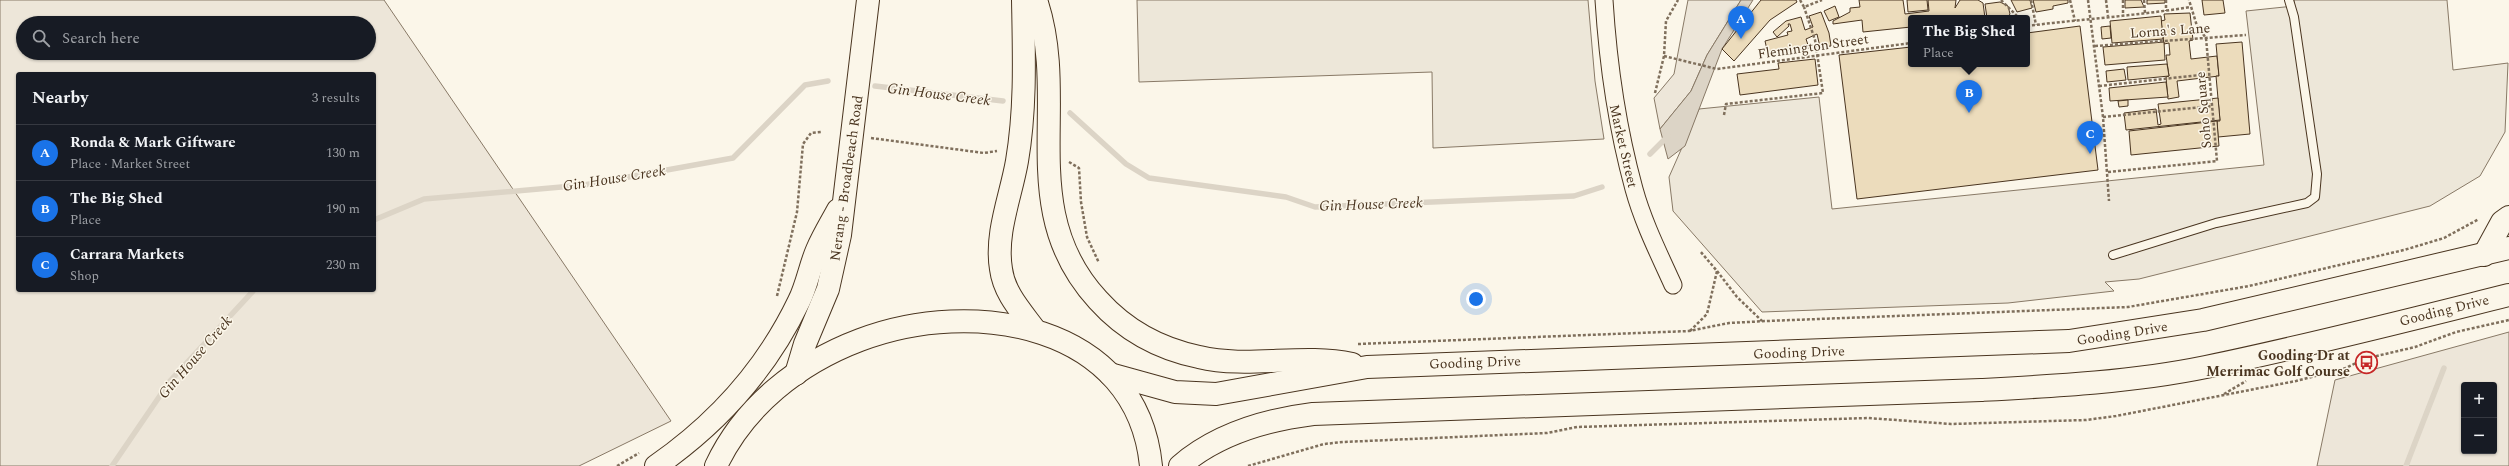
<!DOCTYPE html>
<meta charset="utf-8">
<style>
body{margin:0;font-family:Spectral,serif;background:#242831;color:#f1f3f6}
.controls{position:absolute;right:12px;bottom:12px;display:grid;overflow:hidden;border-radius:4px;box-shadow:0 1px 3px #0004}
.controls button{width:36px;height:36px;display:grid;place-items:center;padding:0;border:0;border-bottom:1px solid #363941;background:#171b24;color:#f1f3f6;font:20px sans-serif}
.you{position:absolute;left:1476px;top:299px;width:14px;height:14px;margin:-10px;border:3px solid #fff;border-radius:50%;background:#1a73e8;box-shadow:0 0 0 6px #1a73e833}
.badge{display:grid;place-items:center;width:26px;height:26px;border-radius:50%;background:#1a73e8;color:#fff;font-size:13px;font-weight:700}
.pin{position:absolute;translate:-50% -33px;filter:drop-shadow(0 1px 2px #0008)}
.pin::after{content:'';position:absolute;top:21px;width:14px;height:12px;background:inherit;clip-path:polygon(0 0,100% 0,50% 100%)}
.popup{position:absolute;left:1908px;top:15px;width:122px;height:52px;box-sizing:border-box;display:grid;place-content:center;border-radius:4px;background:#171b24;filter:drop-shadow(0 1px 3px #0005);font-size:13px;white-space:nowrap;color:#9ea1a6}
.popup b{font-size:15px;color:#f1f3f6}
.popup::after{content:'';position:absolute;left:50%;top:100%;margin-left:-8px;border:8px solid transparent;border-top-color:#171b24}
.list{margin:0;padding:0;list-style:none}
h2{display:flex;justify-content:space-between;align-items:center;height:52px;margin:0;padding:0 16px;font-size:17px}
h2 small{font-size:13px;font-weight:400;color:#9ea1a6}
.list li{display:grid;grid-template-columns:26px 1fr auto;gap:12px;align-items:center;box-sizing:border-box;height:56px;padding:0 16px;border-top:1px solid #363941}
.list b{display:block;font-size:15px;white-space:nowrap}
.list p{margin:0;font-size:13px;white-space:nowrap;color:#9ea1a6}
.list em{font-size:13px;font-style:normal;color:#9ea1a6}
.icon{flex:none;width:22px;height:22px;fill:none;stroke:currentColor;stroke-width:2;stroke-linecap:round;stroke-linejoin:round}
.map{position:relative;flex:none;width:2509px;height:466px;overflow:hidden}
.search{position:absolute;background:#171b24;box-shadow:0 1px 3px #0004;left:16px;top:16px;width:360px;height:44px;display:flex;align-items:center;gap:10px;box-sizing:border-box;padding:0 14px;border-radius:22px;color:#9ea1a6;font-size:15px}
.panel{position:absolute;background:#171b24;box-shadow:0 1px 3px #0004;left:16px;top:72px;width:360px;height:220px;border-radius:4px}
.map>svg:first-child{display:block}
</style>
<div class="map">
<svg width="2509" height="466" viewBox="0 0 2509 466">
<rect width="100%" height="100%" fill="#fbf6e9"/>
<g fill="#ede6d9" stroke="#887966" fill-rule="evenodd">
<path d="M0 0H384L671 421 579 466H0ZM23 23H369V53H23ZM18 74H374V290H18Z"/>
<path d="M1688 0H1741L1707 55 1691 91 1660 129 1654 98 1674 74Z"/>
<path d="M2509 332V466H2317L2335 380ZM2464 385H2494V451H2464Z"/>
</g>
<g fill="#ede7d9" stroke="#887966">
<path d="M1137 0H1588L1595 81 1604 139 1433 148 1432 72 1139 82Z"/>
<path d="M2294 0H2447L2453 70 2508 63 2505 132 2480 176 2430 206 2139 279 2105 282 2114 291 2008 303 1762 312 1673 211 1669 177 1699 109 1819 97 1832 209 2264 165 2246 11 2294 6Z"/>
</g>
<path fill="#dcd4c6" stroke="#887966" d="M1741 0H1753L1722 49 1685 146 1668 159 1660 129 1691 91 1707 55Z"/>
<g fill="none" stroke-linecap="round" stroke-linejoin="round">
<g stroke="#dcd4c6" stroke-width="5.5">
<path d="M875 86 1003 101"/>
<path d="M1070 113 1126 164 1149 178 1286 197 1315 207 1574 196 1602 187"/>
<path d="M1650 154 1668 136"/>
<path d="M374 220 424 199 584 185 733 158 805 85 828 81"/>
<path d="M112 466 170 381 254 290"/>
<path d="M2406 466 2444 368"/>
</g>
</g>
<g fill="#ecdcbc" stroke="#4a3520">
<path d="M1761 0H1796L1797 2 1770 20 1734 61 1722 49Z"/>
<path d="M1859 0H1903L1905 14 1929 11 1928 0H1956L1955 8 1960 0H1978L1983 3 1985 18H1911V27L1863 32 1862 20 1833 24V21L1850 12V8L1860 7Z"/>
<path d="M1907 0H1927L1928 10 1908 12Z"/>
<path d="M2011 0H2030L2032 8 2017 12Z"/>
<path d="M2033 0H2068V3L2053 6V9L2036 12Z"/>
<path d="M2125 0H2141L2144 7 2125 8Z"/>
<path d="M2147 0H2165V3L2147 4Z"/>
<path d="M2202 0H2223L2225 13 2204 15Z"/>
<path d="M2000 2 2008 6 2010 14 2007 18H1987L1985 4Z"/>
<path d="M1835 6 1839 17 1829 21 1824 11Z"/>
<path d="M1821 12 1829 33 1831 46 1820 47 1817 34 1806 39 1809 48 1798 50V48L1768 54 1765 41 1788 35 1787 32 1792 31 1790 24H1788L1789 26 1777 37 1773 32 1786 21 1801 17 1805 30 1813 27 1809 16Z"/>
<path d="M2190 13 2193 40 2189 41 2191 59 2217 56 2219 76 2177 81 2179 97 2168 99 2166 77 2169 76 2166 55H2170L2169 43 2164 44 2161 21 2165 20 2164 14Z"/>
<path d="M2161 16 2163 39 2112 43 2110 21Z"/>
<path d="M2080 26 2098 170 1857 199 1839 55 1911 47V64H2027V33Z"/>
<path d="M2110 26 2111 38 2102 39 2101 27Z"/>
<path d="M2164 42 2165 60 2105 65 2103 47Z"/>
<path d="M2242 42 2250 134 2218 137 2217 121H2220L2216 76H2219L2216 44Z"/>
<path d="M1815 59 1818 85 1740 95 1737 74 1779 69 1778 63Z"/>
<path d="M2167 64 2169 76 2128 80 2127 67Z"/>
<path d="M2124 69 2126 80 2107 82 2106 71Z"/>
<path d="M2166 82 2168 97 2110 101 2109 88Z"/>
<path d="M2218 98 2220 120 2126 130 2124 113 2156 109 2158 125 2161 124 2158 104Z"/>
<path d="M2128 100V106L2119 107 2118 101Z"/>
<path d="M2217 121 2219 146 2131 155 2129 131Z"/>
</g>
<g fill="none" stroke-linecap="round" stroke-linejoin="round">
<defs>
<path id="service" d="M2113 255 2216 223 2307 203 2315 197 2317 174 2294 17 2289 0"/>
<path id="minor" d="M1604 0C1608 64 1617 127 1634 189 1643 222 1659 254 1673 285"/>
<g id="primary">
<path d="M1023 0C1024 54 1026 108 1017 161 1011 196 995 233 1001 269 1004 293 1021 311 1035 330"/>
<path d="M1036 0C1071 103 1014 209 1098 300 1125 330 1160 349 1199 357 1249 369 1302 353 1352 364"/>
<path d="M2484 255 2502 222 2509 217"/>
<path d="M796 374 805 344 828 289 840 235 868 0"/>
<path d="M1110 374 1175 392 1216 394 1367 367 2069 341 2203 320 2509 248"/>
<path d="M656 466C718 423 766 370 799 301 807 285 810 266 817 250 823 236 831 223 838 210"/>
<path d="M716 466C744 406 799 363 860 340 972 297 1137 323 1151 466"/>
<path d="M1180 466C1217 434 1265 420 1313 414L1981 390C2056 386 2133 382 2206 367 2308 346 2409 320 2509 295"/>
</g>
</defs>
<use href="#service" stroke="#4a3520" stroke-width="10"/>
<use href="#minor" stroke="#4a3520" stroke-width="19"/>
<use href="#primary" stroke="#4a3520" stroke-width="24"/>
<g stroke="#7f6f5c" stroke-width="2.5" stroke-dasharray="3 2" stroke-linecap="butt">
<path d="M1800 0 1804 7 1822 0"/>
<path d="M2001 0 2019 18"/>
<path d="M2031 0 2036 25"/>
<path d="M2070 0 2075 21"/>
<path d="M2088 0 2103 117 2109 201"/>
<path d="M2106 0 2108 16"/>
<path d="M2123 0V15"/>
<path d="M2144 0 2145 13"/>
<path d="M2166 0V11"/>
<path d="M2027 26C2081 19 2136 16 2190 7"/>
<path d="M2095 46 2246 35"/>
<path d="M1664 56 1717 69 1911 43"/>
<path d="M2099 86 2209 74"/>
<path d="M1655 93 1664 56 1666 21 1678 0"/>
<path d="M1724 115 1726 104 1823 93 1815 40 1804 7"/>
<path d="M2103 117 2212 106"/>
<path d="M871 138 984 153 997 151"/>
<path d="M1069 162 1079 168 1081 202 1087 237 1099 263"/>
<path d="M2108 172 2217 161 2206 38 2197 26 2189 0"/>
<path d="M1717 271 1737 297 1762 321"/>
<path d="M777 296 797 212 803 144 811 133 821 132"/>
<path d="M1690 331 1707 314 1717 271 1700 251"/>
<path d="M1358 344 1689 331 1729 323 1767 321 2128 307 2249 286 2404 250 2444 238 2479 219"/>
<path d="M2224 394 2246 381"/>
<path d="M617 466 639 453"/>
<path d="M1248 466 1324 444 1343 442 1547 433 1577 427 1868 418 1951 424 2086 420 2116 416 2296 381 2346 368 2364 359 2415 347 2456 332 2509 320"/>
</g>
<use href="#service" stroke="#fbf6e9" stroke-width="8"/>
<use href="#minor" stroke="#fbf6e9" stroke-width="17"/>
<use href="#primary" stroke="#fbf6e9" stroke-width="22"/>
</g>
<defs>
<symbol id="bus-ring" viewBox="-11 -11 22 22"><circle r="9.5" fill="#fbf6e9" stroke="#c62828" stroke-width="1.5"/><path d="M-5-6H5V4H4V6H2V4H-2V6H-4V4H-5ZM-3.5-4V0h7V-4ZM-3.5 1.2v1.5H-2V1.2ZM2 1.2v1.5H3.5V1.2Z" fill="#c62828"/></symbol>
</defs>
<g fill-rule="evenodd">
<use href="#bus-ring" x="2354" y="350" width="25" height="25"/>
</g>
<g text-anchor="middle" stroke-width="3" stroke-linejoin="round" paint-order="stroke">
<g font-size="14" fill="#4a3520" stroke="#fbf6e9">
<text transform="translate(2170 30) rotate(-4)" y="5">Lorna's Lane</text>
<text transform="translate(1813 46) rotate(-8)" y="5">Flemington Street</text>
<text transform="translate(2203 110) rotate(-95)" y="5">Soho Square</text>
<text transform="translate(1624 146) rotate(77)" y="5">Market Street</text>
<text transform="translate(846 178) rotate(-82)" y="5">Nerang - Broadbeach Road</text>
<text transform="translate(2444 310) rotate(-14)" y="5">Gooding Drive</text>
<text transform="translate(2122 333) rotate(-9)" y="5">Gooding Drive</text>
<text transform="translate(1799 352) rotate(-2)" y="5">Gooding Drive</text>
<text transform="translate(1475 362) rotate(-2)" y="5">Gooding Drive</text>
</g>
<g font-size="14" font-weight="bold" fill="#4a3520" stroke="#fbf6e9" text-anchor="end">
<text x="2350" y="360">Gooding Dr at<tspan x="2350" dy="16">Merrimac Golf Course</tspan></text>
</g>
<g font-size="15" font-style="italic" fill="#4a3520" stroke="#fbf6e9">
<text transform="translate(939 94) rotate(7)" y="5">Gin House Creek</text>
<text transform="translate(614 178) rotate(-9)" y="5">Gin House Creek</text>
<text transform="translate(1371 204) rotate(-2)" y="5">Gin House Creek</text>
<text transform="translate(195 357) rotate(-49)" y="5">Gin House Creek</text>
</g>
</g>
</svg>
<div class="controls">
<button>+</button>
<button>−</button>
</div>
<div class="you"></div>
<div class="pin badge" style="left:1741px;top:39px">A</div>
<div class="pin badge" style="left:1969px;top:113px">B</div>
<div class="popup"><b>The Big Shed</b>Place</div>
<div class="pin badge" style="left:2090px;top:154px">C</div>
<div class="search"><svg class="icon" aria-label="search" viewBox="0 0 24 24"><circle cx="10" cy="10" r="6"/><path d="M15 15l6 6"/></svg>Search here</div>
<section class="panel">
<h2>Nearby<small>3 results</small></h2>
<ul class="list">
<li><span class="badge">A</span><div><b>Ronda &amp; Mark Giftware</b><p>Place · Market Street</p></div><em>130 m</em></li>
<li><span class="badge">B</span><div><b>The Big Shed</b><p>Place</p></div><em>190 m</em></li>
<li><span class="badge">C</span><div><b>Carrara Markets</b><p>Shop</p></div><em>230 m</em></li>
</ul>
</section>
</div>
